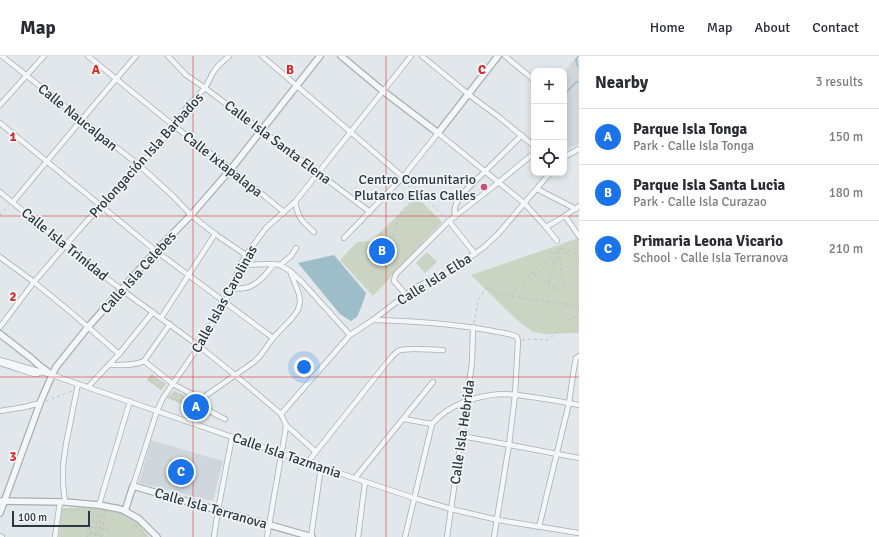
<!DOCTYPE html>
<meta charset="utf-8">
<style>
body{margin:0;font-family:Signika,sans-serif;background:#f7f7f7;color:#2b2b33}
.controls{position:absolute;right:12px;top:12px;display:grid;overflow:hidden;border-radius:8px;box-shadow:0 2px 6px #0003}
.controls button{width:36px;height:36px;display:grid;place-items:center;padding:0;border:0;border-bottom:1px solid #e1e1e2;background:#fff;color:#2b2b33;font:20px sans-serif}
.scale{position:absolute;left:12px;bottom:10px;width:78px;box-sizing:border-box;padding-left:4px;border:2px solid #2a3841;border-top:0;font-size:11px;line-height:14px;white-space:nowrap;color:#2a3841;-webkit-text-stroke:3px #f1f5f7;paint-order:stroke}
.you{position:absolute;left:304px;top:311px;width:14px;height:14px;margin:-10px;border:3px solid #fff;border-radius:50%;background:#1a73e8;box-shadow:0 0 0 6px #1a73e833}
.badge{display:grid;place-items:center;width:26px;height:26px;border-radius:50%;background:#1a73e8;color:#fff;font-size:13px;font-weight:700}
.pin{position:absolute;translate:-50% -50%;border:2px solid #fff;box-shadow:0 1px 4px #0006}
.list{margin:0;padding:0;list-style:none}
h2{display:flex;justify-content:space-between;align-items:center;height:52px;margin:0;padding:0 16px;font-size:17px}
h2 small{font-size:13px;font-weight:400;color:#7c7c81}
.list li{display:grid;grid-template-columns:26px 1fr auto;gap:12px;align-items:center;box-sizing:border-box;height:56px;padding:0 16px;border-top:1px solid #e1e1e2}
.list b{display:block;font-size:15px;white-space:nowrap}
.list p{margin:0;font-size:13px;white-space:nowrap;color:#7c7c81}
.list em{font-size:13px;font-style:normal;color:#7c7c81}
.icon{flex:none;width:22px;height:22px;fill:none;stroke:currentColor;stroke-width:2;stroke-linecap:round;stroke-linejoin:round}
.map{position:relative;flex:none;width:579px;height:481px;overflow:hidden}
header{display:flex;align-items:center;gap:24px;box-sizing:border-box;height:56px;padding:0 20px;background:#fff;border-bottom:1px solid #e1e1e2}
header strong{font-size:19px}
nav{display:flex;gap:22px;margin-inline-start:auto;font-size:14px}
main{display:flex}
aside{flex:1;background:#fff}
.map>svg:first-child{display:block}
</style>
<header>
<strong>Map</strong>
<nav><a>Home</a><a>Map</a><a>About</a><a>Contact</a></nav>
</header>
<main>
<div class="map">
<svg width="579" height="481" viewBox="0 0 579 481">
<rect width="100%" height="100%" fill="#e1e7ea"/>
<g fill="#d0d7dc">
<path d="M576 1 579 4V88L564 94V17Z"/>
<path d="M151 384 223 405 213 445 139 427Z"/>
</g>
<g fill="#cbd3c3">
<path d="M417 141 442 166 373 240 340 204 357 186 371 185Z"/>
<path d="M579 182V277L546 278 533 276 517 264 471 219Z"/>
<path d="M427 196 437 206 425 217 416 207Z"/>
<path d="M151 318 166 328 161 334 147 324Z"/>
<path d="M174 335 201 345 205 358 167 342Z"/>
<path d="M170 402 183 406 177 427 164 423Z"/>
<path d="M62 452C85 452 116 448 135 464 140 469 145 476 149 481H59Z"/>
</g>
<path fill="#9dbdc9" d="M334 199 366 237 362 249 357 261 351 265 340 258 298 207Z"/>
<g fill="none" stroke-linecap="round" stroke-linejoin="round">
<g stroke="#9dbdc9" stroke-width="1.5">
<path d="M579 0 576 3 577 9 579 11"/>
<path d="M564 39 575 27 579 25"/>
<path d="M530 84 534 79"/>
</g>
<defs>
<g id="minor">
<path d="M2 0 140 110 173 140 191 159 215 178 246 199"/>
<path d="M88 0 174 70 231 113 284 156"/>
<path d="M168 0 186 19 205 32 370 156"/>
<path d="M262 0 403 121"/>
<path d="M422 0 468 38 499 61 534 90"/>
<path d="M505 0 534 24"/>
<path d="M0 49 44 0"/>
<path d="M0 67 156 195 273 282"/>
<path d="M564 101 579 93"/>
<path d="M537 133 576 153"/>
<path d="M0 136 65 190 122 234 199 290 235 319 281 358 286 369 285 377 267 481"/>
<path d="M13 146C54 97 94 48 136 0"/>
<path d="M295 146C299 164 301 164 314 176"/>
<path d="M565 160 579 180"/>
<path d="M455 161C453 148 458 144 466 134L522 79"/>
<path d="M449 165 475 198"/>
<path d="M546 171 565 160 579 150"/>
<path d="M344 182 403 121 438 77 524 147 546 171 557 185"/>
<path d="M0 201 34 226 73 258 119 298"/>
<path d="M240 209 274 208 280 209 290 215 302 226 350 279"/>
<path d="M280 209 291 200 296 192"/>
<path d="M232 232C236 232 241 233 245 232 257 230 267 217 274 208"/>
<path d="M406 239 394 225 395 220 397 217 449 165 499 126 534 97"/>
<path d="M161 262 215 178"/>
<path d="M373 264C413 265 454 268 493 275 501 277 510 277 517 281L518 285 515 339 509 389 494 481"/>
<path d="M0 271 34 226 65 190 101 149 140 110 174 70 187 51 205 32 214 15 219 9 229 0"/>
<path d="M0 304 52 319 282 398 414 442 451 453 498 464 579 477"/>
<path d="M144 305 173 328 201 343"/>
<path d="M0 307 34 318H37L42 316"/>
<path d="M109 309C120 309 134 310 144 305L170 268"/>
<path d="M88 331 119 298 153 256"/>
<path d="M201 343 254 306 260 300 273 282 292 262 298 254 300 246 299 238 290 215"/>
<path d="M201 343C207 356 213 357 225 363"/>
<path d="M0 355 25 351 40 347"/>
<path d="M281 358 350 279 373 264 416 231 442 219 451 214 483 192 498 178 550 117"/>
<path d="M404 363 432 368C448 349 475 340 500 338 510 338 521 339 531 341 547 343 563 346 579 349"/>
<path d="M286 369 316 396"/>
<path d="M462 380 579 402"/>
<path d="M307 407 389 304C392 301 395 297 398 295 405 291 433 294 443 294"/>
<path d="M355 422 433 326"/>
<path d="M133 430 157 355 163 342 199 290 225 246 232 232 240 209 246 199 266 172 295 146 411 0"/>
<path d="M65 446 63 428V410L66 388 78 328"/>
<path d="M99 449 130 345"/>
<path d="M539 471 569 347 574 312 576 302 579 300"/>
<path d="M0 480 2 481"/>
<path d="M55 481 60 446"/>
<path d="M214 481 218 454 232 381"/>
<path d="M311 481 321 411"/>
<path d="M358 481 365 426"/>
<path d="M405 481 432 368"/>
<path d="M447 481 472 307 473 271"/>
</g>
<g id="tertiary">
<path d="M341 0 383 35 438 77 498 0"/>
<path d="M0 278 31 302 40 310 52 319"/>
<path d="M0 445 65 446 99 449 120 453 125 455 139 463 157 481"/>
<path d="M125 455 133 430 312 481"/>
<path d="M0 457 40 347 52 319 56 311 88 271 156 195 191 159 231 113 320 0"/>
</g>
</defs>
<use href="#minor" stroke="#a6afb4" stroke-width="6"/>
<use href="#tertiary" stroke="#a6afb4" stroke-width="8"/>
<g stroke="#bbc1c5" stroke-width="1" stroke-dasharray="3 3" stroke-linecap="butt">
<path d="M406 124 446 162"/>
<path d="M0 159 9 149"/>
<path d="M560 192 579 206"/>
<path d="M562 192 579 198"/>
<path d="M367 205 395 177 398 160 410 146 411 139 410 132 405 125"/>
<path d="M533 217 543 223 548 228 553 231 559 234 564 232V227L561 214 559 192"/>
<path d="M548 227 559 194"/>
<path d="M512 240 517 230 526 222 535 215 538 210 549 203 559 192"/>
<path d="M474 267 478 244 487 231 497 237 508 240 579 250"/>
<path d="M522 284 532 283 547 284 553 280 569 264 579 259"/>
<path d="M152 319 164 329 160 333 149 324Z"/>
<path d="M174 337 200 347 203 356 170 341Z"/>
<path d="M46 345 72 335"/>
<path d="M64 454H91"/>
<path d="M135 468 146 481"/>
<path d="M99 472 110 474"/>
<path d="M88 478 100 480"/>
<path d="M91 478 94 455"/>
<path d="M95 479 98 454"/>
<path d="M98 479 102 454"/>
<path d="M87 481 91 455"/>
<path d="M101 481 105 455"/>
</g>
<use href="#minor" stroke="#f4f6f8" stroke-width="4.5"/>
<use href="#tertiary" stroke="#f4f6f8" stroke-width="5.5"/>
</g>
<path fill="none" stroke="#d62828" stroke-width="1" stroke-opacity="0.55" d="M193 0V481M386 0V481M0 160H579M0 321H579"/>
<circle fill="#cb4a7e" stroke="#f1f5f7" stroke-width="1.5" cx="484" cy="131" r="4"/>
<g text-anchor="middle" stroke-width="3.5" stroke-linejoin="round" paint-order="stroke">
<g font-size="14" fill="#2a3841" stroke="#f1f5f7">
<text transform="translate(78 61) rotate(39)" y="5">Calle Naucalpan</text>
<text transform="translate(278 86) rotate(37)" y="5">Calle Isla Santa Elena</text>
<text transform="translate(146 99) rotate(-48)" y="5">Prolongación Isla Barbados</text>
<text transform="translate(223 108) rotate(38)" y="5">Calle Ixtapalapa</text>
<text transform="translate(65 188) rotate(39)" y="5">Calle Isla Trinidad</text>
<text transform="translate(138 216) rotate(-48)" y="5">Calle Isla Celebes</text>
<text transform="translate(434 223) rotate(-32)" y="5">Calle Isla Elba</text>
<text transform="translate(224 243) rotate(-61)" y="5">Calle Islas Carolinas</text>
<text transform="translate(462 376) rotate(-82)" y="5">Calle Isla Hebrida</text>
<text transform="translate(287 399) rotate(19)" y="5">Calle Isla Tazmania</text>
<text transform="translate(211 452) rotate(16)" y="5">Calle Isla Terranova</text>
</g>
<g font-size="14" fill="#2a3841" stroke="#f1f5f7" text-anchor="end">
<text x="476" y="128">Centro Comunitario<tspan x="476" dy="16">Plutarco Elías Calles</tspan></text>
</g>
</g>
<g font-size="13" text-anchor="middle" font-weight="bold" fill="#d62828" stroke="#f1f5f7" stroke-width="3.5" stroke-linejoin="round" paint-order="stroke">
<text x="96" y="18">A</text>
<text x="290" y="18">B</text>
<text x="482" y="18">C</text>
<text x="13" y="85">1</text>
<text x="13" y="245">2</text>
<text x="13" y="405">3</text>
</g>
</svg>
<div class="controls">
<button>+</button>
<button>−</button>
<button><svg class="icon" aria-label="locate" viewBox="0 0 24 24"><circle cx="12" cy="12" r="6"/><path d="M12 2v4M12 18v4M2 12h4M18 12h4"/></svg></button>
</div>
<div class="scale">100 m</div>
<div class="you"></div>
<div class="pin badge" style="left:196px;top:351px">A</div>
<div class="pin badge" style="left:382px;top:195px">B</div>
<div class="pin badge" style="left:181px;top:416px">C</div>
</div>
<aside>
<h2>Nearby<small>3 results</small></h2>
<ul class="list">
<li><span class="badge">A</span><div><b>Parque Isla Tonga</b><p>Park · Calle Isla Tonga</p></div><em>150 m</em></li>
<li><span class="badge">B</span><div><b>Parque Isla Santa Lucia</b><p>Park · Calle Isla Curazao</p></div><em>180 m</em></li>
<li><span class="badge">C</span><div><b>Primaria Leona Vicario</b><p>School · Calle Isla Terranova</p></div><em>210 m</em></li>
</ul>
</aside>
</main>
